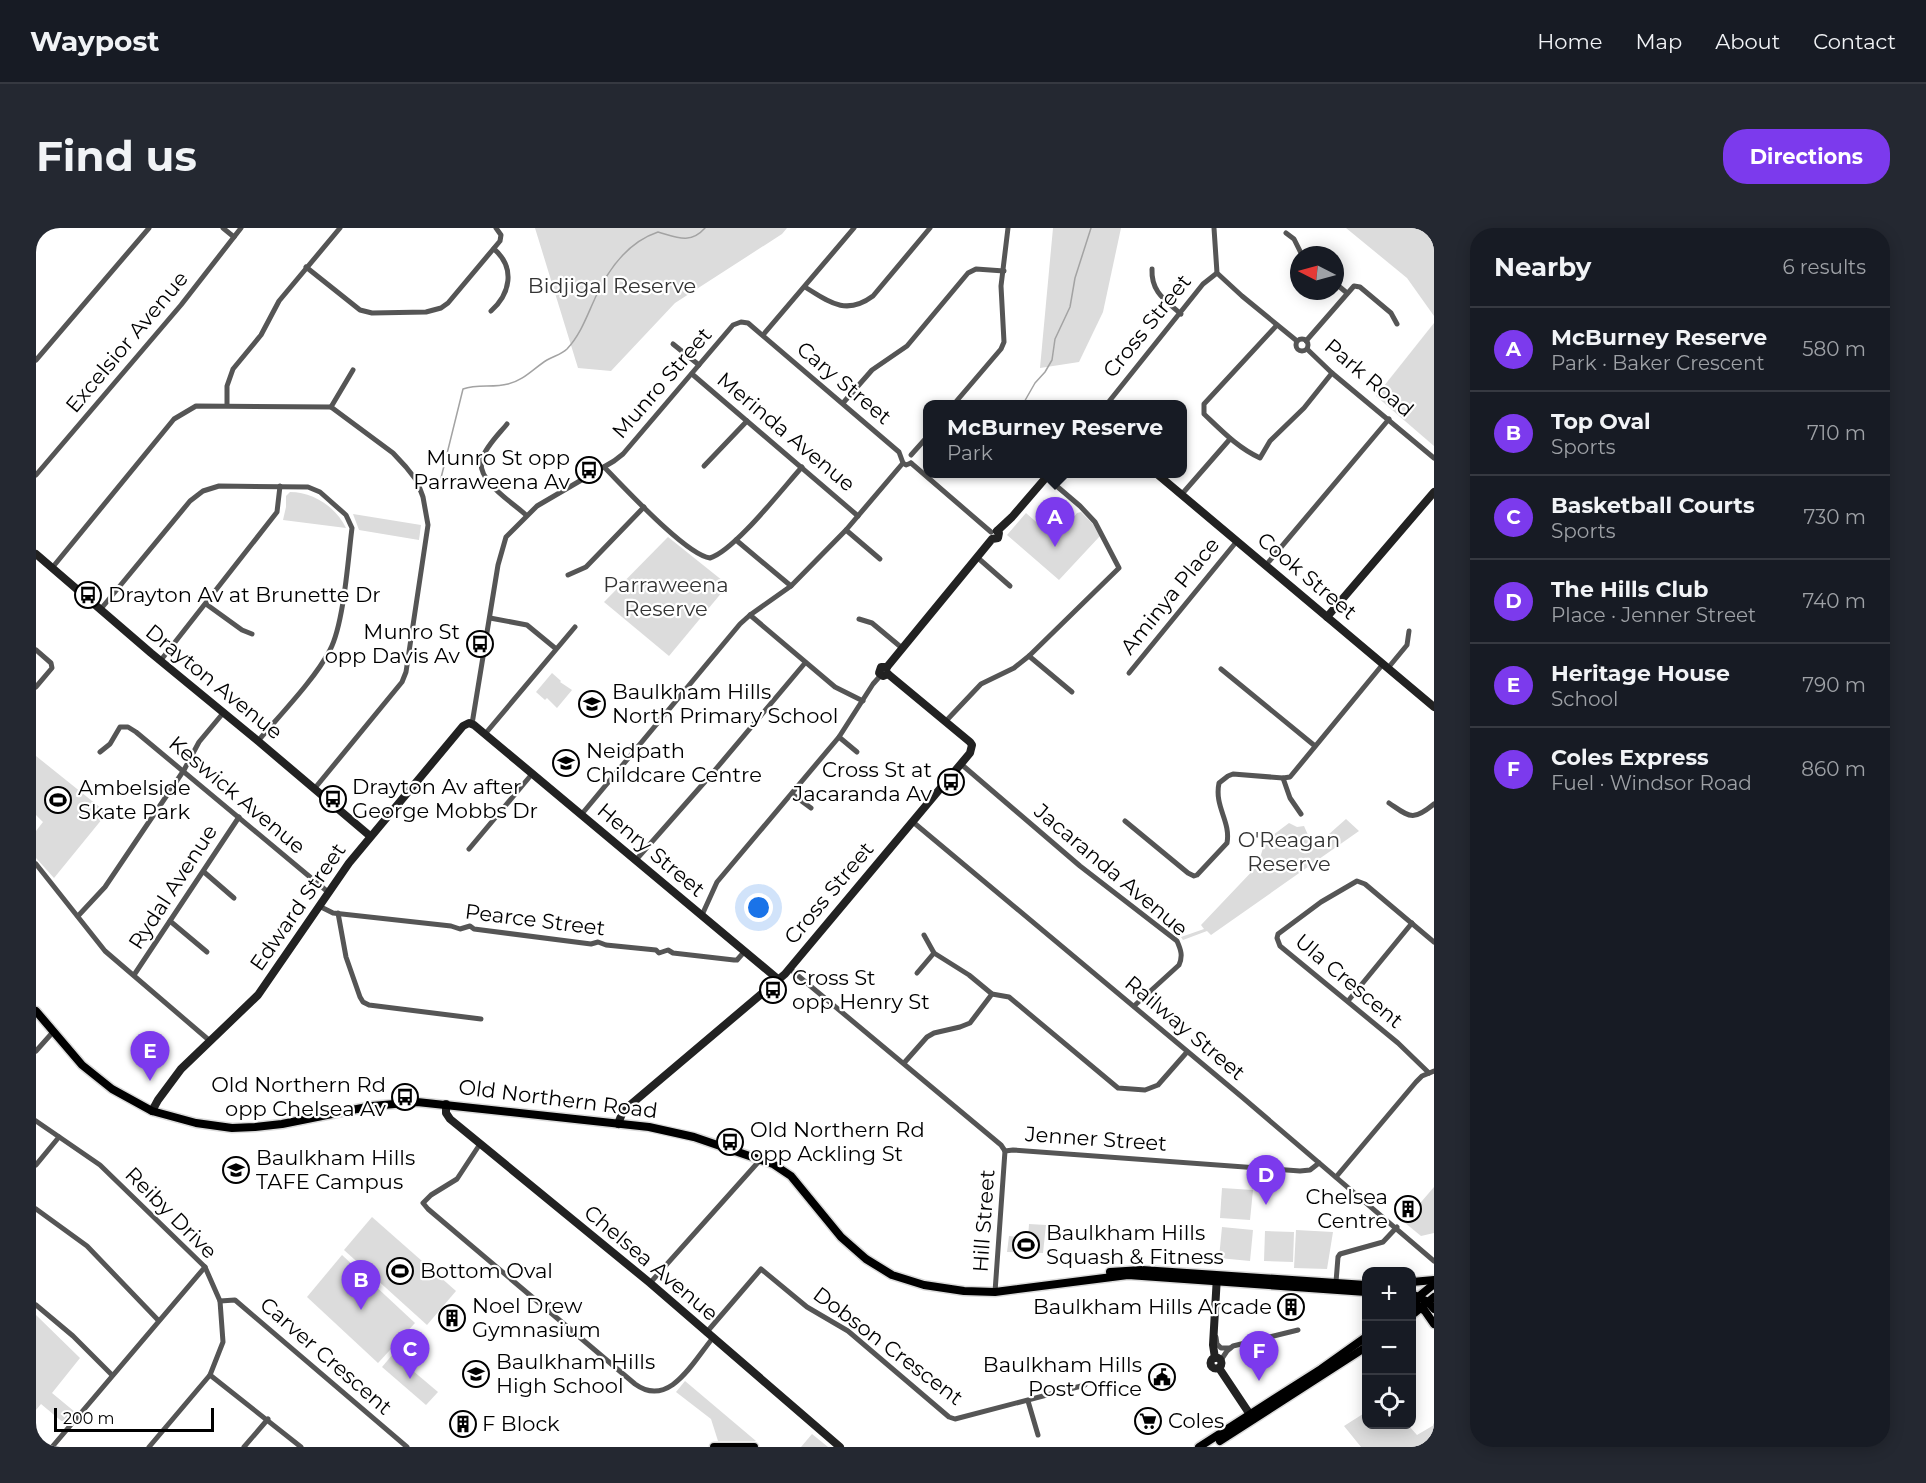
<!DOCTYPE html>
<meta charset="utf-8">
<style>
body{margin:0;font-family:Montserrat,sans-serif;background:#242831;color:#f1f3f6}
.controls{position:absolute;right:18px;bottom:18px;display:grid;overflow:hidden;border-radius:12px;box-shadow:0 3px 15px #0003}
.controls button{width:54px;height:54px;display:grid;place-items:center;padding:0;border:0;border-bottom:2px solid #363941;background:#171b24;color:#f1f3f6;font:30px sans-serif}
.compass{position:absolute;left:1254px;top:18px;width:54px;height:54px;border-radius:50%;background:#171b24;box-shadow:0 3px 15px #0003;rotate:276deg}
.scale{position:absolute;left:18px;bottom:15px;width:160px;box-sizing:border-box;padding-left:6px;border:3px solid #000;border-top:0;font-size:16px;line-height:21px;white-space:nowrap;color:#000;-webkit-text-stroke:4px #fff;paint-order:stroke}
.you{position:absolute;left:723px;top:680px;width:21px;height:21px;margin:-15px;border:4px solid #fff;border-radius:50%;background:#1a73e8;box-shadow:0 0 0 9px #1a73e833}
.badge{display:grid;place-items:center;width:39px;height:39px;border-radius:50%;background:#7c3aed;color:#fff;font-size:20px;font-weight:700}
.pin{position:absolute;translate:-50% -50px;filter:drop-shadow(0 2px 3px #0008)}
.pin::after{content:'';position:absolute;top:32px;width:21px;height:18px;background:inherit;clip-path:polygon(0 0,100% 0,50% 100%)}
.popup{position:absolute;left:887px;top:172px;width:264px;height:78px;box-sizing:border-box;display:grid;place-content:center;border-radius:12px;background:#171b24;filter:drop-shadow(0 2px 4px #0005);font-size:20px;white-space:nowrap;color:#9ea1a6}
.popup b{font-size:22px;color:#f1f3f6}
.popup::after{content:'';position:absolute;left:50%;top:100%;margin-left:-12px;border:12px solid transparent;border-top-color:#171b24}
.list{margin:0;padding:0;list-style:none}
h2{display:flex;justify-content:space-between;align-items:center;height:78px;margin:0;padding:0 24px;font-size:26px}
h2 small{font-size:20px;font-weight:400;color:#9ea1a6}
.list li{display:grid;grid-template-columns:39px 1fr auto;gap:18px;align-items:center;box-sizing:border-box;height:84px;padding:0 24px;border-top:2px solid #363941}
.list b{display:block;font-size:22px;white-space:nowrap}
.list p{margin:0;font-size:20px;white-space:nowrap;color:#9ea1a6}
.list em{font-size:20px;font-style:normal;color:#9ea1a6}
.icon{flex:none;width:33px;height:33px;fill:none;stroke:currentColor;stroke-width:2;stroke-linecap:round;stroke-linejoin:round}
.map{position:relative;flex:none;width:1398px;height:1219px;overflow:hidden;border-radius:24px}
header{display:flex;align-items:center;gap:36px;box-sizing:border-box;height:84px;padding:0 30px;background:#171b24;border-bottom:2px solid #363941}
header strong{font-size:28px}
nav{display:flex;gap:33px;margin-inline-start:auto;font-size:21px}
.intro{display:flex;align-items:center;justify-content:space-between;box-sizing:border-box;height:144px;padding:0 36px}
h1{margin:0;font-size:42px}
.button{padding:15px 27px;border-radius:24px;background:#7c3aed;color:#fff;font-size:21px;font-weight:700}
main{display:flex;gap:36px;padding:0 36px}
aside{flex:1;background:#171b24;border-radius:24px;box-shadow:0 3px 15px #0003}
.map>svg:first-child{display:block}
</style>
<header>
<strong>Waypost</strong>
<nav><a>Home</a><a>Map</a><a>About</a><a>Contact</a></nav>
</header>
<div class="intro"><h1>Find us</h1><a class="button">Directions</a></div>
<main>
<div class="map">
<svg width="1398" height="1219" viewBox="0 0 1398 1219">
<rect width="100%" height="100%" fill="#fff"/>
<g fill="#dcdcdc">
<path d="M499 0H751L746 6 639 75 575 143 542 140Z"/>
<path d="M1017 0H1085L1067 84 1043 134 1004 140Z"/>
<path d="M1310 0H1398V88L1371 50Z"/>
<path d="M1398 95V218L1340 168Z"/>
<path d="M254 264C277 264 300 279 310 300L247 292 250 279V268Z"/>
<path d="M1045 284 1057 296 1064 308 1023 352 971 307 990 285 1015 307 1026 304 1041 285Z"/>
<path d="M317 286 385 297 383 312 323 302Z"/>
<path d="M632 309 692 357 633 428 568 374Z"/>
<path d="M516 445 525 453 524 454 536 462 521 480 511 470 509 472 500 464Z"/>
<path d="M0 528 71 585 18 650 0 630V603L7 594 0 587Z"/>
<path d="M1310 591 1323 603 1175 707 1171 703 1147 712 1145 709 1168 701 1165 697 1222 637 1229 613 1253 595 1261 599 1268 598 1276 616 1284 614Z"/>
<path d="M1398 959V1005L1385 1008 1368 994Z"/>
<path d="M1186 960 1217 962 1214 992 1184 990Z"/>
<path d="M336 989 420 1063 391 1097 308 1022Z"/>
<path d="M993 996 1010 997 1007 1025 971 1024 973 1008 992 1010Z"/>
<path d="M1186 999 1217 1002 1214 1033 1183 1030Z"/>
<path d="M1260 1002 1297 1004 1291 1041 1258 1040Z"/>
<path d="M1229 1003 1258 1004 1257 1034 1228 1033Z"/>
<path d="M306 1027 379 1095 342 1135 271 1069Z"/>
<path d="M0 1087 44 1130 16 1165 39 1184 29 1196 5 1176 0 1182Z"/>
<path d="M357 1126 402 1164 390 1177 346 1139Z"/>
<path d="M649 1153 720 1213H682L675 1191 640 1164Z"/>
<path d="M1330 1184V1196L1372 1197 1381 1207 1398 1197V1216L1393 1219H1325L1308 1198Z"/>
<path d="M776 1206 792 1219H765Z"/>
</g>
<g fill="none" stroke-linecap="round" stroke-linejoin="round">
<g stroke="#a3a3a3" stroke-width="1.5">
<path d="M987 176 999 155 1009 144 1016 132 1019 111 1034 79 1039 50 1055 0"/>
<path d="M405 250 427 161C442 156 457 160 472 156 487 153 498 140 511 132 518 128 526 126 531 121 543 108 549 93 556 77 569 46 589 15 622 4 640 9 654 17 669 0"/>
</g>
<defs>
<g id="primary">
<path d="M0 783 46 837 76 861 116 883 160 895 196 900 219 899 246 896 336 878 381 874 613 899 658 909 737 936 755 948 805 1009 830 1031 856 1047 888 1057 928 1063 959 1064 1092 1047 1330 1064"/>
<path d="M1074 1044 1106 1042 1330 1057"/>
<path d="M1376 1054 1398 1052"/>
<path d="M1376 1066 1392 1074 1398 1081"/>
<path d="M1376 1073 1389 1083 1398 1096"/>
<path d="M1376 1074 1398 1056"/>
<path d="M1376 1087 1398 1069"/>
<path d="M1184 1213 1330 1119"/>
<path d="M678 1219H718"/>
<path d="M1163 1219 1285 1141 1330 1109"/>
</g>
</defs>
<use href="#primary" stroke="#dbdbdb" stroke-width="11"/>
<g stroke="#555" stroke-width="5">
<path d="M187 0 198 9"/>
<path d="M1178 0 1181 45 1206 68 1261 113"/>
<path d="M1250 5 1258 11 1266 27"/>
<path d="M270 39 324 82 336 85 390 84 405 80 412 75 464 13 465 7 460 0"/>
<path d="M1116 41C1115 64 1129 72 1145 86"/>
<path d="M1299 55 1311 65"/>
<path d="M769 59C793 74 810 88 837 68L894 0"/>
<path d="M455 83C474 66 480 40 458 21"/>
<path d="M1241 97 1168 176V186C1186 203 1202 220 1224 230L1234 213 1268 180 1296 145"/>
<path d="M727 107 818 0"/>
<circle cx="1266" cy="117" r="6"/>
<path d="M1270 113 1318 58 1324 59 1355 85 1361 96"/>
<path d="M637 116 663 137"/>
<path d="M1271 121 1296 145 1398 230"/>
<path d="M0 132 113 0"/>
<path d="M656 146 822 288"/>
<path d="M807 175 836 142 871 118 932 45 940 41 968 43"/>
<path d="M918 176 965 121 968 114 965 58 972 0"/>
<path d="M1071 176 1167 56 1181 45"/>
<path d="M191 177V158L197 141 225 107 243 73 304 0"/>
<path d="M295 179 317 142"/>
<path d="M471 196C463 206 450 218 446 231 439 252 476 274 490 287"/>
<path d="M875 227 892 208"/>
<path d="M875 235 955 304"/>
<path d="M668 238 711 193"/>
<path d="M568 239C588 259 650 327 674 330 698 323 747 260 766 239"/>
<path d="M0 247 145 77 205 0"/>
<path d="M1146 266 1194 211"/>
<path d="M810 302 844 331"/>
<path d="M700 312 755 358"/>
<path d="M942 330 974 358"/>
<path d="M1230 337 1353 191"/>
<path d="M16 340 138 191 160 178 295 179 357 225 370 239 381 253 387 269 392 297 370 444 366 454 279 560"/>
<path d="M532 347 550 339 608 279"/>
<path d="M170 376 206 402 216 406"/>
<path d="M64 382 154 273 167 263 183 258 272 259 284 264 310 287 316 300C312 331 308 395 294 422 279 451 244 487 222 513"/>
<path d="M714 387 799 459 827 473"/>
<path d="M454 390 491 397 519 420"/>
<path d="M823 391 836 395 866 420"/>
<path d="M0 422 15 435 16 440 0 459"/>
<path d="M993 428 1036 464"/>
<path d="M125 432 241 284 244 258"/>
<path d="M1352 440 1371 417 1373 403"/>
<path d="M1185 441 1279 518"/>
<path d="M1093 445 1201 313"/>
<path d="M909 494 945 456 978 440 993 428 1083 340 1059 294 1044 278 1010 249"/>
<path d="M436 496 462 337 470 309 501 278 578 233 587 226 697 97 705 94 712 95 863 224 867 235 870 237 875 235"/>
<path d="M449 506 539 399"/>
<path d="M803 509 821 524"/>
<path d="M64 524 74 516 84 499H92L100 504 292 664"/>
<path d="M925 536 1044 638 1141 713C1145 722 1147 728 1143 737L1098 778"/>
<path d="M1247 550 1254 570 1265 586"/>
<path d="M756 566 775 580"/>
<path d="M1353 575C1374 589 1376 594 1398 576"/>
<path d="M545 587 704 396 714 387 755 358 810 302 867 235"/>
<path d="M1089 593 1152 645 1158 648 1161 647 1191 615C1195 593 1178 579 1183 555L1192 548 1197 546 1247 550 1254 549 1347 436"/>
<path d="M877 594 1206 869 1398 1033"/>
<path d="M433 621 496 546"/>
<path d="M599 633 674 548 769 435"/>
<path d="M0 636 69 723 174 813"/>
<path d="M168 644 198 670"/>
<path d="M283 678 297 685 415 698 424 701 434 698 438 701 555 716 562 714 570 717 620 722 623 725 632 722 637 725 698 732H701L708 724"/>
<path d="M302 685 310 729 324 769 327 774 333 777 445 791"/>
<path d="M666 687 681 654 803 509 837 456 845 447"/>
<path d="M42 688 69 659 148 542 163 514 188 484"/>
<path d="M134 693 171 724"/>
<path d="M888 707 898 725 933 747 956 766 973 769 1082 860 1109 862 1122 857 1151 824"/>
<path d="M754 741 965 917 969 923"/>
<path d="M881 745 898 725"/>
<path d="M98 747 203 589"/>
<path d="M1312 773 1376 695"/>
<path d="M0 823 17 804"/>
<path d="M868 835 891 809 898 805 924 799 934 795 956 766"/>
<path d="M1393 845 1362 815 1244 718 1241 710 1242 706 1285 674 1321 653 1329 656 1398 714"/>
<path d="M0 893 64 937 169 1039 184 1073 187 1114 174 1147 113 1219"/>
<path d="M444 916 421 951 395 967 387 975 392 981 599 1156C633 1181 657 1134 676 1111"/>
<path d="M969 923 977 922 1264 943 1274 942 1283 935"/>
<path d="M0 937 23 909"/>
<path d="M1300 949 1380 854 1386 848 1398 843"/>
<path d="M0 981 51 1018 122 1092"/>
<path d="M1300 1054 1302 1029 1304 1026 1347 1014 1361 999"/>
<path d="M614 1055 725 931"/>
<path d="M959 1064 969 923"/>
<path d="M184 1073 199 1072 371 1219"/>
<path d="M0 1077 37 1108 76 1147"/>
<path d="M670 1105 725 1041 771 1079 812 1103 913 1189 919 1191 1049 1157"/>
<path d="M1180 1109 1181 1116 1185 1120H1194"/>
<path d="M1185 1132 1191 1123 1197 1118 1262 1102"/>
<path d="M174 1147 265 1219"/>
<path d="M992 1173 1002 1207"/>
<path d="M16 1219 169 1039"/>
<path d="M208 1219 232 1191"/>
</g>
<g stroke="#222" stroke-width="8">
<path d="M1121 246 1398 479"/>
<path d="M961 303 976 289 1013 246"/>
<path d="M0 326 115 425 222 513 334 608"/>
<path d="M1291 389 1398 264"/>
<path d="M851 439 956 311 962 310 963 305 961 303"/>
<path d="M851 439H845L843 445 847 448 852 446"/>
<path d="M410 876V885L414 891 614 1055 804 1219"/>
<path d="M116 883 122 872 145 841 222 767 313 635 427 498 433 495 438 497 743 752"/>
<path d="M582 896 587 883 749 746 934 525 936 517 934 514 852 446"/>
<circle cx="1180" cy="1135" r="5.5"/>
<path d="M1179 1130 1177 1117 1181 1048"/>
<path d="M1183 1140 1217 1191"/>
</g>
<use href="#primary" stroke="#000" stroke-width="8"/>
</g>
<defs>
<symbol id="bus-ring" viewBox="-11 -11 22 22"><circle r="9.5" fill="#fff" stroke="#000" stroke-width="1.5"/><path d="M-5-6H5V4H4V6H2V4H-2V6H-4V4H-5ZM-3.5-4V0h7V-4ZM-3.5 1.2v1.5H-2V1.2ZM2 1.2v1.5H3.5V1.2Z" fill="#000"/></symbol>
<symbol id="school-ring" viewBox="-11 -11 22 22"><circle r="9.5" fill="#fff" stroke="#000" stroke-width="1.5"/><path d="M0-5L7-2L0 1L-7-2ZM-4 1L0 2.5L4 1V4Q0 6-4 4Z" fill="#000"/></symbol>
<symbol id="stadium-ring" viewBox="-11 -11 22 22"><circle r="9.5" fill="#fff" stroke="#000" stroke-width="1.5"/><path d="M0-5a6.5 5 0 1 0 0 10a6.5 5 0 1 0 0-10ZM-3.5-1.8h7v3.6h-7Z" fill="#000"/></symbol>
<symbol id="university-ring" viewBox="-11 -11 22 22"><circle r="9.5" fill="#fff" stroke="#000" stroke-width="1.5"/><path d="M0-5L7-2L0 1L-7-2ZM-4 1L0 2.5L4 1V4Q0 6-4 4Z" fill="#000"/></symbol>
<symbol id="building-ring" viewBox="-11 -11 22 22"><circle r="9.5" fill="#fff" stroke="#000" stroke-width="1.5"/><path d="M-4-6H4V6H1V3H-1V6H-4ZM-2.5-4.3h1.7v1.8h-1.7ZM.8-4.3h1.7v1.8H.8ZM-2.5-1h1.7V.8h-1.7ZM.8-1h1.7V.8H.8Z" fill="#000"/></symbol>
<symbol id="civic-ring" viewBox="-11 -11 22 22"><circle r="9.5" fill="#fff" stroke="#000" stroke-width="1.5"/><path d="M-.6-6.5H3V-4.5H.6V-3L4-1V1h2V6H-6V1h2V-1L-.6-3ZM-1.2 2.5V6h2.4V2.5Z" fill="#000"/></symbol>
<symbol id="supermarket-ring" viewBox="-11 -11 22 22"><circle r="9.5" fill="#fff" stroke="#000" stroke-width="1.5"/><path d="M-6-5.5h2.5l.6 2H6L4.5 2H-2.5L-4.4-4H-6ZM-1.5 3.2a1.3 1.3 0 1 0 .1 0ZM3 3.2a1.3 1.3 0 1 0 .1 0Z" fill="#000"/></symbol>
</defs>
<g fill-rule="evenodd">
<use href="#bus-ring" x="538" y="227" width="30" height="30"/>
<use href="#bus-ring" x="37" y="352" width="30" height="30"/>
<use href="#bus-ring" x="429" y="401" width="30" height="30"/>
<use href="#school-ring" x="541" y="461" width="30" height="30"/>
<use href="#school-ring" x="515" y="520" width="30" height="30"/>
<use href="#bus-ring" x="900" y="539" width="30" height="30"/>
<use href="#bus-ring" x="282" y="556" width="30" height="30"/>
<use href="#stadium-ring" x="7" y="557" width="30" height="30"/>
<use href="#bus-ring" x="722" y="747" width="30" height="30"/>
<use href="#bus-ring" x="354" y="854" width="30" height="30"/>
<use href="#bus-ring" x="679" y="899" width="30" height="30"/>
<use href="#university-ring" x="185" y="927" width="30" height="30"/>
<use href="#building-ring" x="1357" y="966" width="30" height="30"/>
<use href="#stadium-ring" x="975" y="1002" width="30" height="30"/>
<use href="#stadium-ring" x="349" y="1028" width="30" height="30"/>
<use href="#building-ring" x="1240" y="1064" width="30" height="30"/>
<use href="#building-ring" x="401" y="1075" width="30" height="30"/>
<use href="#school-ring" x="425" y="1131" width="30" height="30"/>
<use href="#civic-ring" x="1111" y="1134" width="30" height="30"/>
<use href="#supermarket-ring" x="1097" y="1178" width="30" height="30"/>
<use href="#building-ring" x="412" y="1181" width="30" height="30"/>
</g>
<g text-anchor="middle" stroke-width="4.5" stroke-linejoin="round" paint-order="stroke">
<g font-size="21" fill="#333" stroke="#fff">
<text x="576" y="65">Bidjigal Reserve</text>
<text x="630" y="364">Parraweena<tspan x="630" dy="24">Reserve</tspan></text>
<text x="1253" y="619">O'Reagan<tspan x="1253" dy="24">Reserve</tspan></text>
</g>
<g font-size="21" fill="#000" stroke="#fff">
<text transform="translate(1111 98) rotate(-51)" y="7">Cross Street</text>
<text transform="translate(91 114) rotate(-50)" y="7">Excelsior Avenue</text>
<text transform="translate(1333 150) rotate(40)" y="7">Park Road</text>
<text transform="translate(626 155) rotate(-49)" y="7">Munro Street</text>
<text transform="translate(808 155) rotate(40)" y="7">Cary Street</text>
<text transform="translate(750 204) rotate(40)" y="7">Merinda Avenue</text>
<text transform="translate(1271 348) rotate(40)" y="7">Cook Street</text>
<text transform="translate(1134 368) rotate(-51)" y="7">Aminya Place</text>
<text transform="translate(178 454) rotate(39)" y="7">Drayton Avenue</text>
<text transform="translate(201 567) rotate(40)" y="7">Keswick Avenue</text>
<text transform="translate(615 622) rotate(40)" y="7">Henry Street</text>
<text transform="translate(1075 642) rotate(40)" y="7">Jacaranda Avenue</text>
<text transform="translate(137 659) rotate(-57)" y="7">Rydal Avenue</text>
<text transform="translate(793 665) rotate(-50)" y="7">Cross Street</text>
<text transform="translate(262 679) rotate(-55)" y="7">Edward Street</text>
<text transform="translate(499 692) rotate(7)" y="7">Pearce Street</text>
<text transform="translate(1313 753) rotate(40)" y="7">Ula Crescent</text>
<text transform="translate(1149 800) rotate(40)" y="7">Railway Street</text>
<text transform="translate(522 871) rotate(7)" y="7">Old Northern Road</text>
<text transform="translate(1060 911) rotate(4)" y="7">Jenner Street</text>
<text transform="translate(135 985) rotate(45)" y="7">Reiby Drive</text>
<text transform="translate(948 993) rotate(-86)" y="7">Hill Street</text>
<text transform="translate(615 1035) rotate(40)" y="7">Chelsea Avenue</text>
<text transform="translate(852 1118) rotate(37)" y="7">Dobson Crescent</text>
<text transform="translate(290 1128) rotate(41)" y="7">Carver Crescent</text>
</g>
<g font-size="21" fill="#000" stroke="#fff" text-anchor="start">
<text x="534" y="237" text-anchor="end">Munro St opp<tspan x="534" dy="24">Parraweena Av</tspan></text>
<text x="72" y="374">Drayton Av at Brunette Dr</text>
<text x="424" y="411" text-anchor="end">Munro St<tspan x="424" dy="24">opp Davis Av</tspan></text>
<text x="576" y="471">Baulkham Hills<tspan x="576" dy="24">North Primary School</tspan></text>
<text x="550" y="530">Neidpath<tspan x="550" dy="24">Childcare Centre</tspan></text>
<text x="896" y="549" text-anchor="end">Cross St at<tspan x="896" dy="24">Jacaranda Av</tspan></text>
<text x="316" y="566">Drayton Av after<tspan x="316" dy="24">George Mobbs Dr</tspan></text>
<text x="42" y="567">Ambelside<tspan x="42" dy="24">Skate Park</tspan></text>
<text x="756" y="757">Cross St<tspan x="756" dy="24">opp Henry St</tspan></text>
<text x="350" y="864" text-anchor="end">Old Northern Rd<tspan x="350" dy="24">opp Chelsea Av</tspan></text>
<text x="714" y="909">Old Northern Rd<tspan x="714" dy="24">opp Ackling St</tspan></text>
<text x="220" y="937">Baulkham Hills<tspan x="220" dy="24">TAFE Campus</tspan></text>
<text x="1352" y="976" text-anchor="end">Chelsea<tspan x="1352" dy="24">Centre</tspan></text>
<text x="1010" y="1012">Baulkham Hills<tspan x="1010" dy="24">Squash &amp; Fitness</tspan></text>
<text x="384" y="1050">Bottom Oval</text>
<text x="436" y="1085">Noel Drew<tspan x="436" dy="24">Gymnasium</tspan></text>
<text x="1236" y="1086" text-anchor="end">Baulkham Hills Arcade</text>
<text x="460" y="1141">Baulkham Hills<tspan x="460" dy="24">High School</tspan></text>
<text x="1106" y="1144" text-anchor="end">Baulkham Hills<tspan x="1106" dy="24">Post Office</tspan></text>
<text x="1132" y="1200">Coles</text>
<text x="446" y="1203">F Block</text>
</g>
</g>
</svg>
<div class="controls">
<button>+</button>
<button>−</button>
<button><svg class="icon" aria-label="locate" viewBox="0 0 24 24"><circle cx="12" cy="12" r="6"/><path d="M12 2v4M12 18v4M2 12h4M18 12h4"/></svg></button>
</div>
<svg class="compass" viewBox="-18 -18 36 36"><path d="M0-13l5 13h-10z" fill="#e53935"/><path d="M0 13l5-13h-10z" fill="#9ea1a6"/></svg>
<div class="scale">200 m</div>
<div class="you"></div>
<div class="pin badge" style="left:1019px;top:319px">A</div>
<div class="popup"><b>McBurney Reserve</b>Park</div>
<div class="pin badge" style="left:325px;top:1082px">B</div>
<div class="pin badge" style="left:374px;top:1151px">C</div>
<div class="pin badge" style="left:1230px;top:977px">D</div>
<div class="pin badge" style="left:114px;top:853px">E</div>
<div class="pin badge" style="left:1223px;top:1153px">F</div>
</div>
<aside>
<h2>Nearby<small>6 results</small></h2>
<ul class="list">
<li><span class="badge">A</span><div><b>McBurney Reserve</b><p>Park · Baker Crescent</p></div><em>580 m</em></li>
<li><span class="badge">B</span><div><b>Top Oval</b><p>Sports</p></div><em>710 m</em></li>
<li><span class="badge">C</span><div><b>Basketball Courts</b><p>Sports</p></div><em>730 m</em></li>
<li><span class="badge">D</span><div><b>The Hills Club</b><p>Place · Jenner Street</p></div><em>740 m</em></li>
<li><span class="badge">E</span><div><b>Heritage House</b><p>School</p></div><em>790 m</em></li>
<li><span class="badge">F</span><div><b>Coles Express</b><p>Fuel · Windsor Road</p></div><em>860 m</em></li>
</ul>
</aside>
</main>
